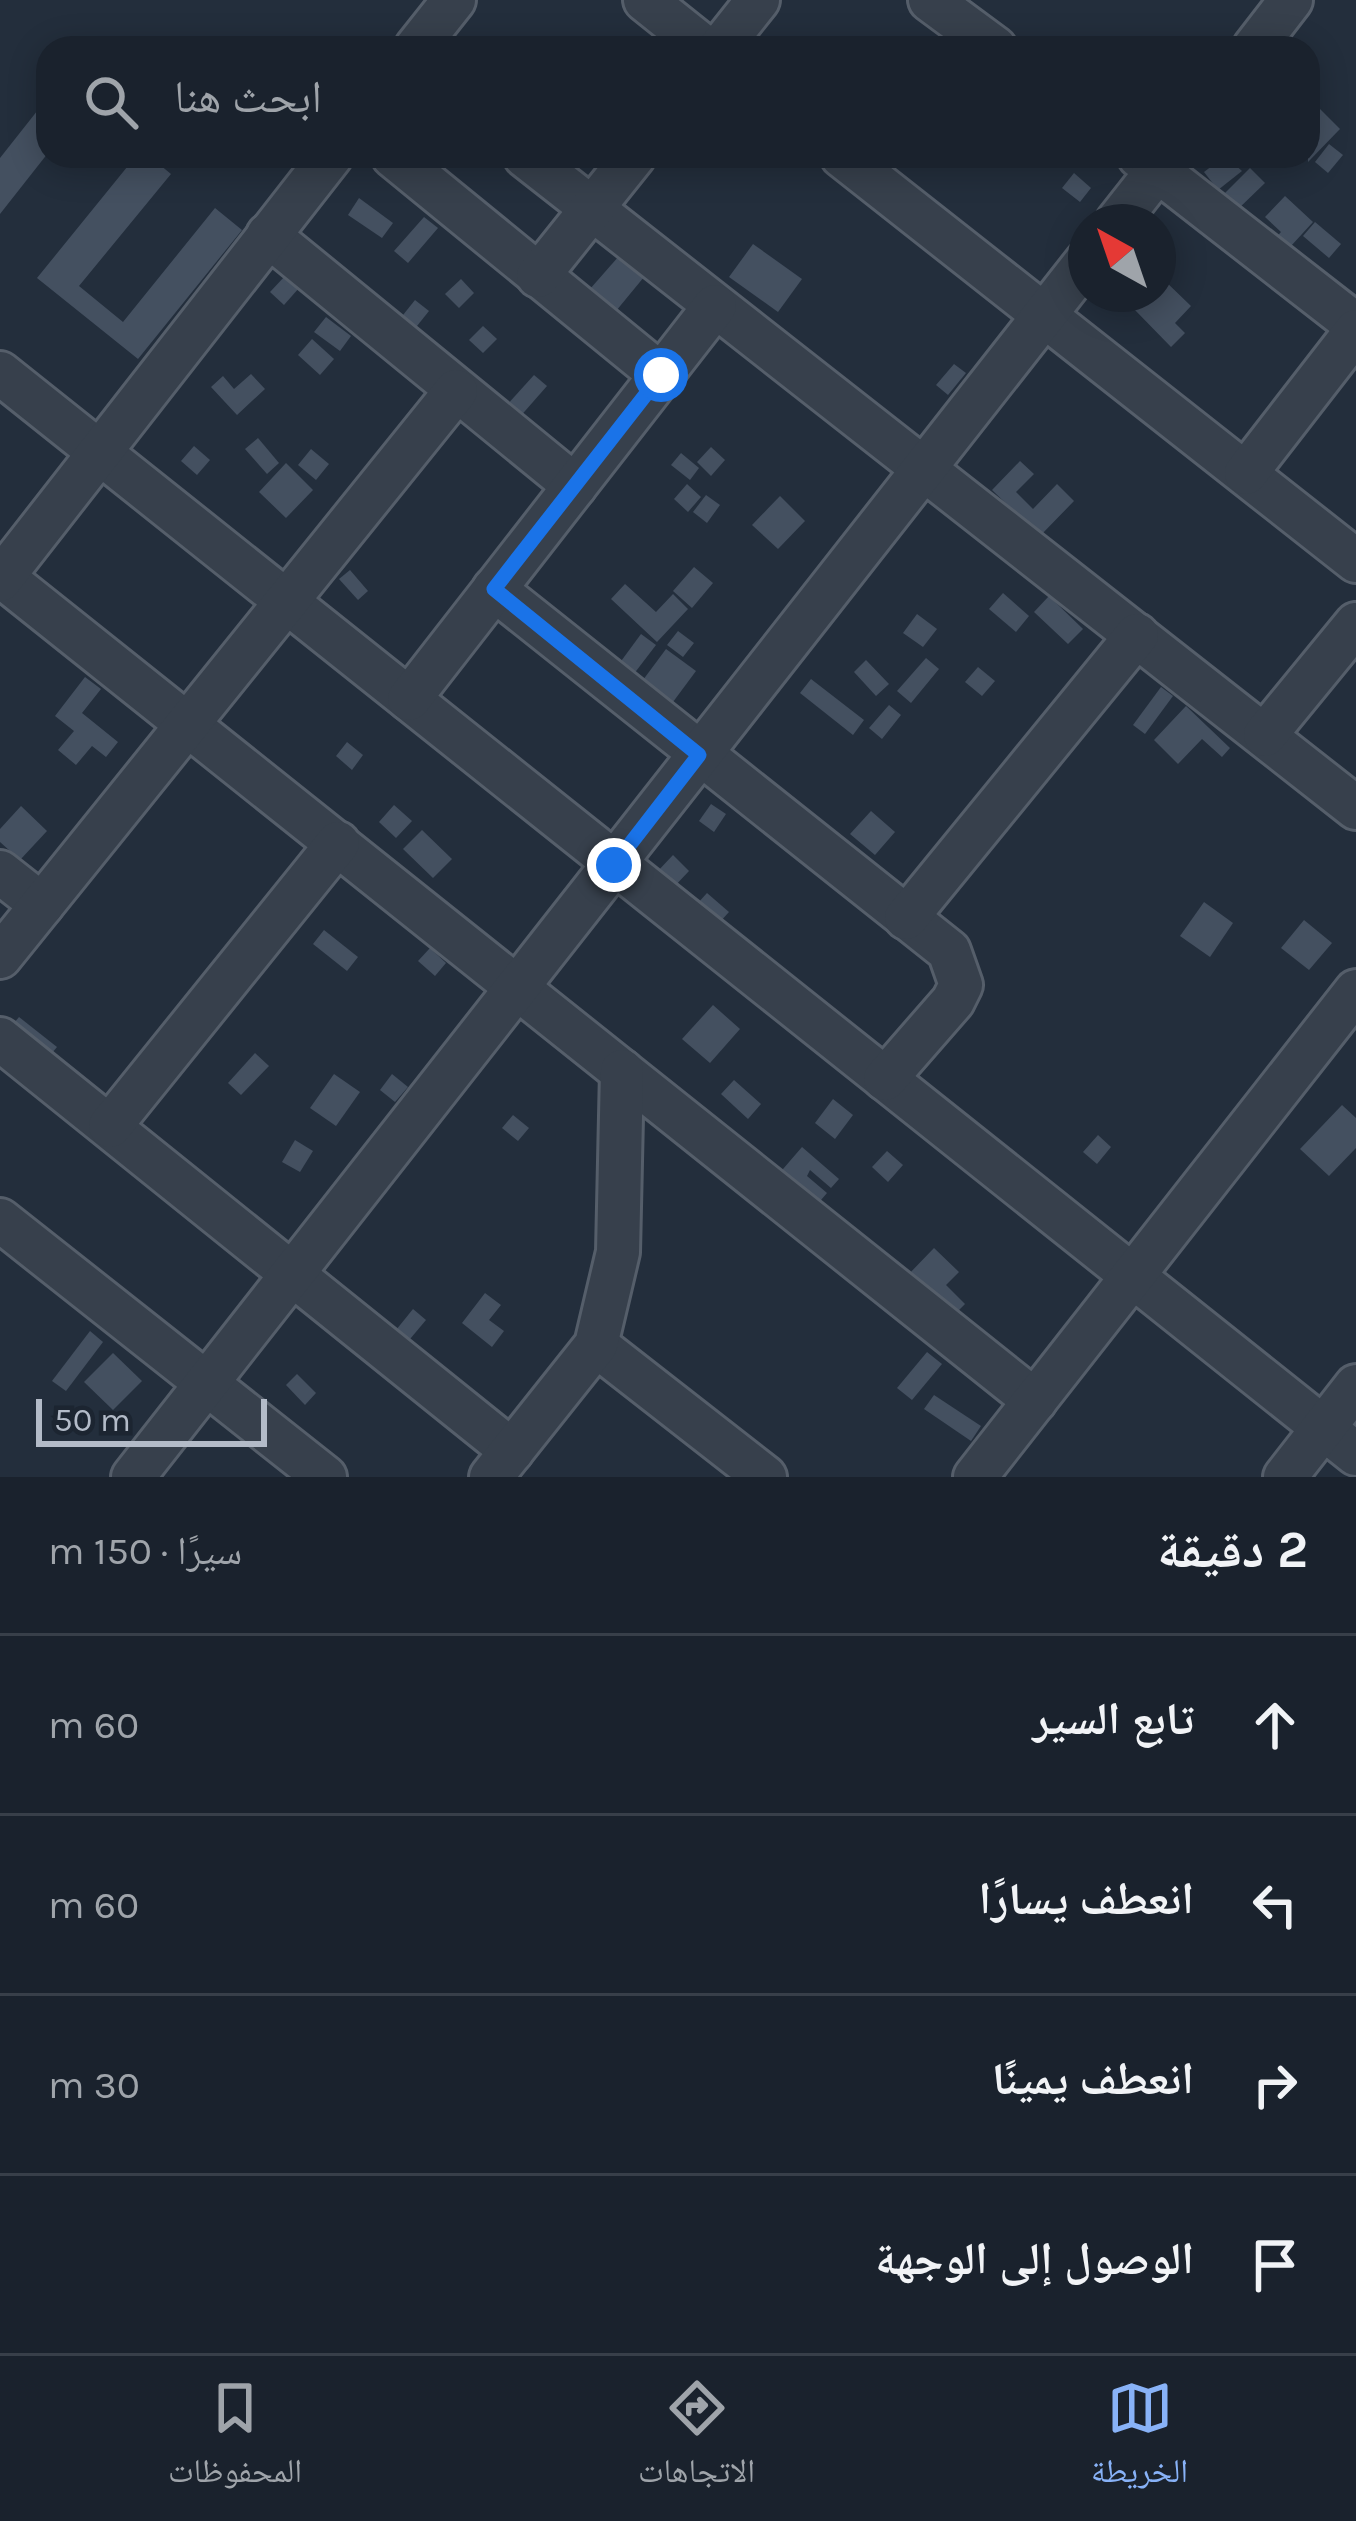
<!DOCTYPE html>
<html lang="ar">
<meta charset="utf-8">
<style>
body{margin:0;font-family:Karla,"Noto Naskh Arabic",sans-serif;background:#272f39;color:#f1f3f6;direction:rtl}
.compass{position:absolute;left:1068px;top:204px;width:108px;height:108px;border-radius:50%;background:#1a222d;box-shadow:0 6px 30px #0003;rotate:320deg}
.scale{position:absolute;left:36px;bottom:30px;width:231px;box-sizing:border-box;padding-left:12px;border:6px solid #b3bbc8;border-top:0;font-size:33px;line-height:42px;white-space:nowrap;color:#b3bbc8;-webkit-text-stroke:9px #1c2531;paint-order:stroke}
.stop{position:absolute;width:36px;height:36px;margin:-27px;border:9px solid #1a73e8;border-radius:50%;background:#fff}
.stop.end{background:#1a73e8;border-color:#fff;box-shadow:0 3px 12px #0008}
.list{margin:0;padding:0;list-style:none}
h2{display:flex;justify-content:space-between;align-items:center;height:156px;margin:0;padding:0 48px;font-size:51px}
h2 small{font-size:39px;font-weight:400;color:#9fa4aa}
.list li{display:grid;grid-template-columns:78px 1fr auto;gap:36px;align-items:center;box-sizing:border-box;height:180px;padding:0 48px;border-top:3px solid #383f49}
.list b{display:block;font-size:45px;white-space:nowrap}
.list em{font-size:39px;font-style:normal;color:#9fa4aa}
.icon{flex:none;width:66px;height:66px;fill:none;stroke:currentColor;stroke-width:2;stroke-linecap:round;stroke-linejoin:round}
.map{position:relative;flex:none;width:1356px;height:1477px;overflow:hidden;direction:ltr}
.search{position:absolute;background:#1a222d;box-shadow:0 6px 30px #0003;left:36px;right:36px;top:36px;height:132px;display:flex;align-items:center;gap:30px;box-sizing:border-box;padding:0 42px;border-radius:36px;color:#9fa4aa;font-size:45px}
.sheet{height:876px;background:#1a222d}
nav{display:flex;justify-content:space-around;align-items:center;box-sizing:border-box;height:168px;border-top:3px solid #383f49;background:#1a222d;font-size:33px;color:#9fa4aa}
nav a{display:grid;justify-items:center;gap:6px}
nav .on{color:#88b2f7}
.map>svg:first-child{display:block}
</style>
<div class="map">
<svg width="1356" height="1477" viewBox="0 0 1356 1477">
<rect width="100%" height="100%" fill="#232e3c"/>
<g fill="#445060">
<path d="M45 101 48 153 0 214V158Z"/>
<path d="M1317 106 1340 129 1308 162V115Z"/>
<path d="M1329 144 1343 155 1328 173 1315 162Z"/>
<path d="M136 156H149L171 174 79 286 123 322 215 208 242 230 138 359 37 278Z"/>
<path d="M1225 156 1242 171 1218 190 1204 172Z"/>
<path d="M1250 168 1265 183 1236 211 1221 197Z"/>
<path d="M1074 173 1091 188 1080 202 1062 188Z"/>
<path d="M1285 196 1313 222 1280 258 1268 246 1281 232 1265 217Z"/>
<path d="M359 198 393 223 382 238 348 215Z"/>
<path d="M424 217 438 228 408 263 394 251Z"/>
<path d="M1315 222 1341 244 1329 258 1303 236Z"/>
<path d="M753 244 802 279 778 312 729 277Z"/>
<path d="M619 256 644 277 616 311 590 289Z"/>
<path d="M285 276 299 288 284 305 270 292Z"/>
<path d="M461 279 474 293 459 308 445 294Z"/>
<path d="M1163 279 1191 306 1175 323 1185 333 1171 347 1134 309 1149 294H1158Z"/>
<path d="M415 300 429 311 413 331 399 320Z"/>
<path d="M326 317 351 336 340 351 314 332Z"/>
<path d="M483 326 497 339 483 353 469 340Z"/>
<path d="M312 339 334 359 320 375 298 355Z"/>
<path d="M954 364 966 373 948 395 936 385Z"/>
<path d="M251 374 265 389 237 415 211 387 223 376 234 389Z"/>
<path d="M534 375 547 386 518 419 505 407Z"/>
<path d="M258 438 279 463 267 474 245 449Z"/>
<path d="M194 446 210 460 197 475 181 461Z"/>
<path d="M711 447 725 460 711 476 697 462Z"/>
<path d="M311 449 329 464 316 480 298 465Z"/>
<path d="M681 453 699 468 690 480 671 465Z"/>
<path d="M1020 461 1034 474 1016 492 1033 509 1057 484 1074 501 1040 536 992 490Z"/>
<path d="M286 463 313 490 286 518 259 492Z"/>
<path d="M687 484 701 497 688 512 674 499Z"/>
<path d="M706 495 720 505 707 523 693 512Z"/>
<path d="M780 496 805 521 778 549 752 525Z"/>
<path d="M694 567 713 583 692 608 673 591Z"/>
<path d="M350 570 368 591 358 600 339 579Z"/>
<path d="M625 584 656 612 673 594 688 609 657 642 611 599Z"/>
<path d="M1003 593 1029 616 1016 632 989 609Z"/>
<path d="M1049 596 1083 629 1068 644 1034 612Z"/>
<path d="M917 614 937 629 923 647 903 633Z"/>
<path d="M678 631 694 643 683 657 667 645Z"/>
<path d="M641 634 656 645 630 679 616 668Z"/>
<path d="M666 649 696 671 673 702 643 680Z"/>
<path d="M926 658 939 669 911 703 897 691Z"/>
<path d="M866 660 889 684 876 696 854 672Z"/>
<path d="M978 667 995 681 982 696 965 682Z"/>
<path d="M85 677 101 689 82 713 118 742 106 757 92 746 76 765 58 750 74 731 55 716Z"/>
<path d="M811 679 864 720 853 735 800 693Z"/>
<path d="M1161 687 1173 696 1145 734 1133 725Z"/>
<path d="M889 705 901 715 882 739 869 728Z"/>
<path d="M1186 706 1230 748 1222 757 1202 739 1178 764 1154 740Z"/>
<path d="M347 742 363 755 352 770 336 756Z"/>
<path d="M711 804 726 814 714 832 699 821Z"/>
<path d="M394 805 412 821 396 838 379 822Z"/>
<path d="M21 806 47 831 20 860 0 842V829Z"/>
<path d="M871 811 895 832 875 855 850 834Z"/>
<path d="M422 830 452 859 433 878 403 849Z"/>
<path d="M673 855 689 871 672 889 656 873Z"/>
<path d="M707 893 729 912 719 923 697 904Z"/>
<path d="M1204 902 1233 923 1210 957 1180 936Z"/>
<path d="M1304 920 1332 943 1309 970 1281 948Z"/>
<path d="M324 930 358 957 347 971 313 944Z"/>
<path d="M430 948 446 963 435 976 418 961Z"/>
<path d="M713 1005 740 1029 710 1063 682 1039Z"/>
<path d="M19 1017 57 1047 29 1081 0 1040Z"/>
<path d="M255 1053 269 1066 241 1095 228 1083Z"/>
<path d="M334 1074 360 1092 336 1126 310 1108Z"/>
<path d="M392 1074 408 1087 395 1102 380 1090Z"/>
<path d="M734 1080 761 1104 748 1119 721 1094Z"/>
<path d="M833 1099 853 1115 835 1139 815 1123Z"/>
<path d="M1342 1105 1356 1118V1148L1329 1176 1300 1149Z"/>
<path d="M513 1115 529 1128 518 1141 502 1128Z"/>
<path d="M1098 1135 1111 1147 1097 1164 1083 1152Z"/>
<path d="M295 1140 313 1151 300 1172 282 1162Z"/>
<path d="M802 1147 839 1179 831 1188 810 1170 807 1176 827 1193 815 1207 777 1176Z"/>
<path d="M887 1151 903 1165 888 1182 872 1167Z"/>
<path d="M934 1248 959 1272 946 1285 965 1304 950 1319 907 1276Z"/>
<path d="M485 1293 501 1305 489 1320 504 1331 492 1347 462 1323Z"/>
<path d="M413 1309 426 1320 405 1345 392 1335Z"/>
<path d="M90 1331 103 1342 66 1391 52 1381Z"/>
<path d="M927 1352 942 1364 912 1400 897 1388Z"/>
<path d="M113 1353 142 1381 113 1410 84 1382Z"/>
<path d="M297 1374 316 1393 305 1405 286 1385Z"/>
<path d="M934 1395 981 1426 971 1441 924 1409Z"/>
</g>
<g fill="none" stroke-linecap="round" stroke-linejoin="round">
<defs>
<g id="minor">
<path d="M645 0 705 48"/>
<path d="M930 0 995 48"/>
<path d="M416 48 454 0"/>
<path d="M720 48 758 0"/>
<path d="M1254 48 1291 0"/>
<path d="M393 156 661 375"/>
<path d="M525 156 1356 808"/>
<path d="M842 156 1356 561"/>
<path d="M1139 156 1356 325"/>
<path d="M1117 222 1169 156"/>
<path d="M268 235 575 486"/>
<path d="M538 276 634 156"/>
<path d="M0 373 1356 1454"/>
<path d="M1246 473 1356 331"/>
<path d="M0 575 1035 1401"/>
<path d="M0 580 331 156"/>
<path d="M494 589 949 951 961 985 953 1001 885 1079"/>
<path d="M409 699 715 306"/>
<path d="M1265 735 1356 624"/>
<path d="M0 872 42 905"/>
<path d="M906 918 1137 635"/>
<path d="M0 957 456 391"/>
<path d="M0 1039 512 1451"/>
<path d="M110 1126 338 843"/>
<path d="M0 1220 325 1477"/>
<path d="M596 1345 765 1477"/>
<path d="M133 1477 1086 262"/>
<path d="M491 1477 596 1345 618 1252 622 1071"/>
<path d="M975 1477 1356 991"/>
<path d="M1285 1477 1356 1386"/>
</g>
</defs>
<use href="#minor" stroke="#555e6a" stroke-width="48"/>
<use href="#minor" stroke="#37404c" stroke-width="42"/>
</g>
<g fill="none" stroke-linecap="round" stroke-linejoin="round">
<path stroke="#1a73e8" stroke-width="15" d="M614 865 699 755 494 589 661 375"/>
</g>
</svg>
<svg class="compass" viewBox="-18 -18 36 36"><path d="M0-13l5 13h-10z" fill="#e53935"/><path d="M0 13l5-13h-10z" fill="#9fa4aa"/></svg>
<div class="scale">50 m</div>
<div class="stop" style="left:661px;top:375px"></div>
<div class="stop end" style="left:614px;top:865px"></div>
<div class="search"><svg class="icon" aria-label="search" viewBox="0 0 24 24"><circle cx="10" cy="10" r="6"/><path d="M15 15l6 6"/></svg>ابحث هنا</div>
</div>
<section class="sheet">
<h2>2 دقيقة<small>سيرًا · 150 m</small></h2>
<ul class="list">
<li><svg class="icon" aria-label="ahead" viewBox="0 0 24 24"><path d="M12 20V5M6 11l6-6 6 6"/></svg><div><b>تابع السير</b></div><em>60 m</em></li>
<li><svg class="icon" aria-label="left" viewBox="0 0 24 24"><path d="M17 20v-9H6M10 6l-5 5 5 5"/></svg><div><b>انعطف يسارًا</b></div><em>60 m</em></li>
<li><svg class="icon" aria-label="right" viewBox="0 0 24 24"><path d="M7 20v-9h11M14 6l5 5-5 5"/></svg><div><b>انعطف يمينًا</b></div><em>30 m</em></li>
<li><svg class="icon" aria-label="arrive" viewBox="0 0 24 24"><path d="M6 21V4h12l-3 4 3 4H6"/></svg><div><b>الوصول إلى الوجهة</b></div></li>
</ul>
</section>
<nav>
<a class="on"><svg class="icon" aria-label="map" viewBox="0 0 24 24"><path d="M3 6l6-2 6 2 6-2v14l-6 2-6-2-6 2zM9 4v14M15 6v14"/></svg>الخريطة</a>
<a><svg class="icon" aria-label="directions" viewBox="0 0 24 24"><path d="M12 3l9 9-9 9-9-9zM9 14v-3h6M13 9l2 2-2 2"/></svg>الاتجاهات</a>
<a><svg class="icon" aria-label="saved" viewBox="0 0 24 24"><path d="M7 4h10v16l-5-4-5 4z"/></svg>المحفوظات</a>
</nav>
